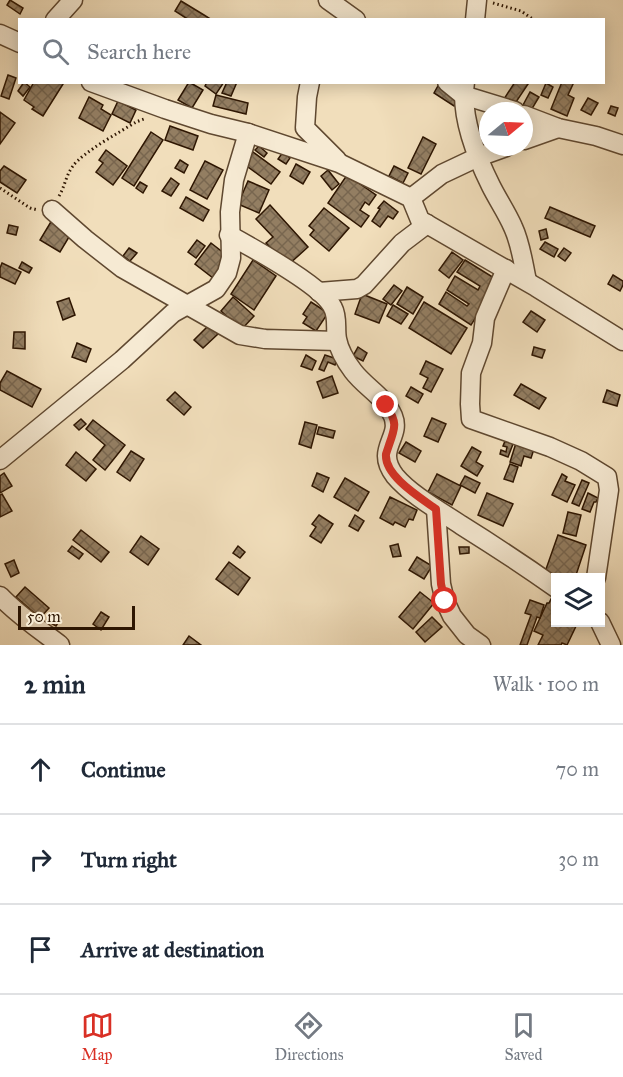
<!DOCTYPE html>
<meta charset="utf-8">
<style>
body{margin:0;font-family:"IM FELL Great Primer",serif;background:#f2f2f3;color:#1f2937}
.controls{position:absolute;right:18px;bottom:18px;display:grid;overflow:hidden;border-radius:0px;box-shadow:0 3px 15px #0003}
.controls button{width:54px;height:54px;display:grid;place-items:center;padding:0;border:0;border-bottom:2px solid #e0e1e3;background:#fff;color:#1f2937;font:30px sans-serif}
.compass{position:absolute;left:479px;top:102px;width:54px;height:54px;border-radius:50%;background:#fff;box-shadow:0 3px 15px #0003;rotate:71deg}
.scale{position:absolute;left:18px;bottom:15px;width:117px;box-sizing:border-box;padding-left:6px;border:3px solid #2e1602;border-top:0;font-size:16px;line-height:21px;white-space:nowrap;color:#2e1602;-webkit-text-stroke:4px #f6ead3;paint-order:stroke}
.stop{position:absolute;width:18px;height:18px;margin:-14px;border:4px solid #d93025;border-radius:50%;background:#fff}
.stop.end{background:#d93025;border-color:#fff;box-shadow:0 2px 6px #0008}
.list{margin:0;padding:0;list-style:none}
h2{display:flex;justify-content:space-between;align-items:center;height:78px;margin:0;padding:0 24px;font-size:26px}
h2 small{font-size:20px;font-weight:400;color:#747a83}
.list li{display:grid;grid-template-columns:39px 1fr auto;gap:18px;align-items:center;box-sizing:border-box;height:90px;padding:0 24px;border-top:2px solid #e0e1e3}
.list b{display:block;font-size:22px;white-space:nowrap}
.list em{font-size:20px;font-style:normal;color:#747a83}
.icon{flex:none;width:33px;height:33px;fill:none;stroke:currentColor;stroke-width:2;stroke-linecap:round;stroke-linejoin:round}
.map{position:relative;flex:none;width:623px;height:645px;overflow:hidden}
.search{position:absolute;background:#fff;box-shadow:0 3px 15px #0003;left:18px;right:18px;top:18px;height:66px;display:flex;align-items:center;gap:15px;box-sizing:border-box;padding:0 21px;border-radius:0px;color:#747a83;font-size:22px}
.sheet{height:348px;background:#fff}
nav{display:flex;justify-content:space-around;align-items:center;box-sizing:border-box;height:84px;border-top:2px solid #e0e1e3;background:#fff;font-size:16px;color:#747a83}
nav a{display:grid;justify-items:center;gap:3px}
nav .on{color:#d93025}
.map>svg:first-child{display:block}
</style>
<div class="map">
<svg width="623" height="645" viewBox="0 0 623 645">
<defs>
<pattern id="building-cross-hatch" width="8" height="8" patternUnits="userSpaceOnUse" patternTransform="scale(1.5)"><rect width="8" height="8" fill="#937e62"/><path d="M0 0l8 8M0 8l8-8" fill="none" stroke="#78664f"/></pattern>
</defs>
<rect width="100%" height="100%" fill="#f1debb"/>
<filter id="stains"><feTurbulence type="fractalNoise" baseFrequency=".00333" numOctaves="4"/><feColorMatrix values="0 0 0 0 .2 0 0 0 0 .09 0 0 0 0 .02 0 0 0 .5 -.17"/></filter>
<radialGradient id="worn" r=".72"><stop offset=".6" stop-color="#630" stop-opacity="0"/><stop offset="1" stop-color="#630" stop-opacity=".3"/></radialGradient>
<g fill="url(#building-cross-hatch)" stroke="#2e1602" stroke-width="1.5">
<path d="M10 0 23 8 20 14 7 5Z"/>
<path d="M181 1 204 15 212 20H189L175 11Z"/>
<path d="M8 75 16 78 9 99 1 96Z"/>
<path d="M24 82 30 87 23 96 18 91Z"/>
<path d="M34 82H61L63 84 43 116 32 109 34 107 24 100Z"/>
<path d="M189 82 203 90 192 108 178 100Z"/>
<path d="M207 82H224L216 94 205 86Z"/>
<path d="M227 82H237L231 96 222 93Z"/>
<path d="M515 82H526L528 84 514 105 504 99Z"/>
<path d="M562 82H574L568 95 574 98 567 116 551 109Z"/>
<path d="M546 83 553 87 548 98 541 95Z"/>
<path d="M439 84 460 98 454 106 434 93Z"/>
<path d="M530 92 539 97 530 112 522 107Z"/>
<path d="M216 95 248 103 246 114 213 106Z"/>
<path d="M89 97 103 105 101 109 111 115 103 131 79 118Z"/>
<path d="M588 98 598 103 591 115 581 110Z"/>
<path d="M118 101 136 110 130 123 112 114Z"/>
<path d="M611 106 618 108 615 116 608 113Z"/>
<path d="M0 112 15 123 0 144Z"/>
<path d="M170 126 198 136 193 150 165 140Z"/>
<path d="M151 132 163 140 134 186 122 178Z"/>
<path d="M423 137 436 144 421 174 408 168Z"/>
<path d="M259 146 267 153 264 157 255 150Z"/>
<path d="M106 150 127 166 113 185 96 172 103 163 99 160Z"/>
<path d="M253 152 280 172 271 184 244 164Z"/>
<path d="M283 152 290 158 286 164 278 159Z"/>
<path d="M180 160 188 165 184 173 175 168Z"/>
<path d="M205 161 223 170 207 199 190 190Z"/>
<path d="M296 164 310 172 303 184 290 176Z"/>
<path d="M4 166 26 180 17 193 0 182V171Z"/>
<path d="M394 166 408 173 403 183 389 176Z"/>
<path d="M328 170 339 184 332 190 321 176Z"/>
<path d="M347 175 376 195 369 205 365 202 360 210 369 216 361 227 328 203Z"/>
<path d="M171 178 179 184 171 196 162 191Z"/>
<path d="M248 181 269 190 259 213 238 204Z"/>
<path d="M140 182 147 186 143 193 136 188Z"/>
<path d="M186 197 209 210 203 221 180 208Z"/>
<path d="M384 201 398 212 393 219 388 216 380 227 372 221 380 209 378 208Z"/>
<path d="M270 205 308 247 287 266 266 243 273 237 256 219Z"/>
<path d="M550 207 595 226 590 237 545 218Z"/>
<path d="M324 208 349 228 329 251 310 235 314 230 309 226Z"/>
<path d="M52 220 72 232 60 252 40 240Z"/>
<path d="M9 225 18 227 16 235 7 233Z"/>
<path d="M546 229 548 238 541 240 539 231Z"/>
<path d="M197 240 205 246 196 258 188 252Z"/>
<path d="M545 242 558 249 554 257 540 249Z"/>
<path d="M211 243 229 257 213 278 195 264Z"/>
<path d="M129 248 137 253 130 261 123 256Z"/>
<path d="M564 248 571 253 565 261 558 256Z"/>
<path d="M452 252 463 260 449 278 439 270Z"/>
<path d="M253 260 276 276 254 310 231 294Z"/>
<path d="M465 260 499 281 471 325 439 304 446 292 467 306 469 304 447 290 455 276 478 290 480 286 457 272Z"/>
<path d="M22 262 32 268 29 273 19 268Z"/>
<path d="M2 263 21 272 15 284 0 277V268Z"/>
<path d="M613 275 623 281V285L620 291 608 284Z"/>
<path d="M394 285 402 291 391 305 383 299Z"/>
<path d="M407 287 423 297 413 314 397 304Z"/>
<path d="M362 294 387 304 379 323 355 314Z"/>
<path d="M233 297 254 316 241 330 221 311Z"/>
<path d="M69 298 75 315 63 320 57 302Z"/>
<path d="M311 302 328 313 316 331 303 323 307 317 303 314Z"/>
<path d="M424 302 467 328 451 354 409 328Z"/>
<path d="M393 305 408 314 401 324 387 316Z"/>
<path d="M531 311 545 320 537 332 523 322Z"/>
<path d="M209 325 218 334 203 348 194 340Z"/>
<path d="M14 332H25V349L13 348Z"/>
<path d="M77 343 91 349 86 362 72 357Z"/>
<path d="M358 347 367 353 363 361 353 356Z"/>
<path d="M534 347 545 350 542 358 532 355Z"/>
<path d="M306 355 316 361 312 370 301 366Z"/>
<path d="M325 355 337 359 335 365 328 362 324 371 319 369Z"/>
<path d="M426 361 443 369 431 392 423 388 428 378 420 374Z"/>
<path d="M7 371 41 389 32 407 0 390V383Z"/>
<path d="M332 376 338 393 323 398 317 382Z"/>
<path d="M521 384 546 398 539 409 514 395Z"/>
<path d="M411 387 423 394 418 403 406 396Z"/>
<path d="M607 390 620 395 617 406 603 402Z"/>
<path d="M175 392 191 407 184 415 167 400Z"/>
<path d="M432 418 446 424 438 442 424 436Z"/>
<path d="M81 419 86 424 79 430 74 425Z"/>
<path d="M93 420 125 445 105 470 93 460 105 445 86 429Z"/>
<path d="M305 422 317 425 311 448 299 444Z"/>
<path d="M319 427 335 431 333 438 317 434Z"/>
<path d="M505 441 513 444 508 457 500 454 501 450 506 452 507 447 503 446Z"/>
<path d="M406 442 421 451 415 462 399 453Z"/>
<path d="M516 443 534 449 531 458 524 456 521 466 510 462Z"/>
<path d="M472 447 481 452 476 462 483 466 477 476 461 466Z"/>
<path d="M131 451 144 459 130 481 117 472Z"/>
<path d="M76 452 96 469 86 481 66 465Z"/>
<path d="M510 464 518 467 513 482 504 479Z"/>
<path d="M4 473 12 486 0 493V476Z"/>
<path d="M317 473 329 478 323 492 312 486Z"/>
<path d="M437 474 461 486 452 505 428 492Z"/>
<path d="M562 474 567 477 565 481 575 485 567 502 552 495Z"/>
<path d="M465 476 480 483 475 493 460 485Z"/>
<path d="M345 478 369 492 358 511 334 497Z"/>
<path d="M582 480 589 483 579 506 572 503Z"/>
<path d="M487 493 513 504 503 526 478 515Z"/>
<path d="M588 493 598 498 596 502H594L590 512 582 509Z"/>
<path d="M2 494 12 511 0 517V495Z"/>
<path d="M390 497 417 510 413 520 409 519 405 527 395 522 393 525 380 518Z"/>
<path d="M568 512 581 515 576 536 563 533Z"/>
<path d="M319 515 333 524 321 543 310 536 316 527 312 524Z"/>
<path d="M355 515 364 521 358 531 349 526Z"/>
<path d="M81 530 109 552 101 562 73 540Z"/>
<path d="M558 535 586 545 575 578H560L545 572Z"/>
<path d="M141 536 159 549 148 565 130 552Z"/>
<path d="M398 544 401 556 393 557 390 546Z"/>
<path d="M72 546 83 554 79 559 68 551Z"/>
<path d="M238 546 245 552 240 558 233 553Z"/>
<path d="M459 547H469V553L460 554Z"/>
<path d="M417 557 432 566 424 579 409 570Z"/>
<path d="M14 560 19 573 11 577 5 564Z"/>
<path d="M229 562 250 578 238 595 216 579Z"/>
<path d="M25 587 49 608 40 618 16 597Z"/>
<path d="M420 592 434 603 413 629 399 617Z"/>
<path d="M552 597 556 598V622H578L567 645 562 643 561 645H538L543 635 534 631 547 603H549Z"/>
<path d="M530 600 544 605 540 618 537 617 527 645H520L531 615 525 613Z"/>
<path d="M101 612 109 617 101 630 93 624Z"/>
<path d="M52 613 61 618 56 626 47 621Z"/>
<path d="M432 617 442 627 425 642 416 632Z"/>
<path d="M189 636 201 645H183Z"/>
</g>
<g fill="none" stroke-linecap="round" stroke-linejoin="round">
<defs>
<g id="street">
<path d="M328 0 356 20"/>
<path d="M55 20 73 0"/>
<path d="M475 20 477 0"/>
<path d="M0 34 20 43"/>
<path d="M91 82 165 109 211 124 248 133 339 163 411 198 420 220 536 287 623 341"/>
<path d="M310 82 307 97 305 128 337 160"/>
<path d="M447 82 463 95 515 111"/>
<path d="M465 82C460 116 476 156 491 186 498 200 507 213 513 227 521 244 523 263 527 281"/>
<path d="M524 115 558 128 596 136 623 145"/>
<path d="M524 140 558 128"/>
<path d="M411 198 442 174 478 157 506 147"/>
<path d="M52 210 85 239 122 268 240 335 265 339 337 341"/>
<path d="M229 235C251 247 324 287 333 308 338 317 335 329 337 339 339 350 347 363 353 371 365 387 385 397 393 416 402 438 374 449 395 476 411 495 440 511 461 525 493 545 525 566 556 588"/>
<path d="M506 269 485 318 482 343 471 373 470 404 471 419 550 447 581 461 607 477 609 490 596 578"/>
<path d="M319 292 357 289 364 285 402 243 427 224"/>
<path d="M0 460 122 360 173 313 216 289 227 273 231 258 230 212 234 180 248 133"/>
<path d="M436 509 441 584 445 601 452 616 467 635 481 645"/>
<path d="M0 596C18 615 39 629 60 645"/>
<path d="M600 622 611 645"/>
</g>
</defs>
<use href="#street" stroke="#5f4830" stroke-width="21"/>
<g stroke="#2e1602" stroke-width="3" stroke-dasharray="1.5 3" stroke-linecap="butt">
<path d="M493 3 521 11 534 20"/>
<path d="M0 188 30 208 38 210"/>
<path d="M59 196C65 186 66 175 73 166 83 152 120 132 136 122L144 119"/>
</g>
<use href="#street" stroke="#f6ead3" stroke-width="18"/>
</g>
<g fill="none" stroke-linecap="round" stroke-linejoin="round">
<path stroke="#d93025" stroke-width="8" d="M386 405C397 422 396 426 389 445 388 448 387 451 386 454 384 476 421 498 436 509L441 584 445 601"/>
</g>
<rect width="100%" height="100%" filter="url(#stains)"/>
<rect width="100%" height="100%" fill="url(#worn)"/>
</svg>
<div class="controls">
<button><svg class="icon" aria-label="layers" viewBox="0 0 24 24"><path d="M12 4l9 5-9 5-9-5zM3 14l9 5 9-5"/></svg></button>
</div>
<svg class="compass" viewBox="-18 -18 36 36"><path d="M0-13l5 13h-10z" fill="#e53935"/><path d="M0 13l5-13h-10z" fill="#747a83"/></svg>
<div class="scale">50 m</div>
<div class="stop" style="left:445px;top:601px"></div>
<div class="stop end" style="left:386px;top:405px"></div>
<div class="search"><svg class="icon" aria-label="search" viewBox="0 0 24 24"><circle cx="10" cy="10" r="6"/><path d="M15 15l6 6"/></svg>Search here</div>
</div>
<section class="sheet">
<h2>2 min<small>Walk · 100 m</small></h2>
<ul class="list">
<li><svg class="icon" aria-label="ahead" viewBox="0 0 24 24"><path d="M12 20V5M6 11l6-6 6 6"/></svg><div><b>Continue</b></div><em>70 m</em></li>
<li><svg class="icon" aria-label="right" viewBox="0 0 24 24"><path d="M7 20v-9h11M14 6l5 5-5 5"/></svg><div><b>Turn right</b></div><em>30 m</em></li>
<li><svg class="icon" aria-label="arrive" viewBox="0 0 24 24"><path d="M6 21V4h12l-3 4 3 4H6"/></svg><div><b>Arrive at destination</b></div></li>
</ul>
</section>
<nav>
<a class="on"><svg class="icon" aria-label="map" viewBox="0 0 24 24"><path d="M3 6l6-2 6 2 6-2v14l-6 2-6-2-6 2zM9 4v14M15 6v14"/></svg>Map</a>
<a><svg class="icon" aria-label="directions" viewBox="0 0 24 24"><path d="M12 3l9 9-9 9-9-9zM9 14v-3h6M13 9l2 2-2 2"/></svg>Directions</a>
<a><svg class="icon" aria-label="saved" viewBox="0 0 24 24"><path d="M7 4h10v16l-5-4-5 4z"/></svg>Saved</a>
</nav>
